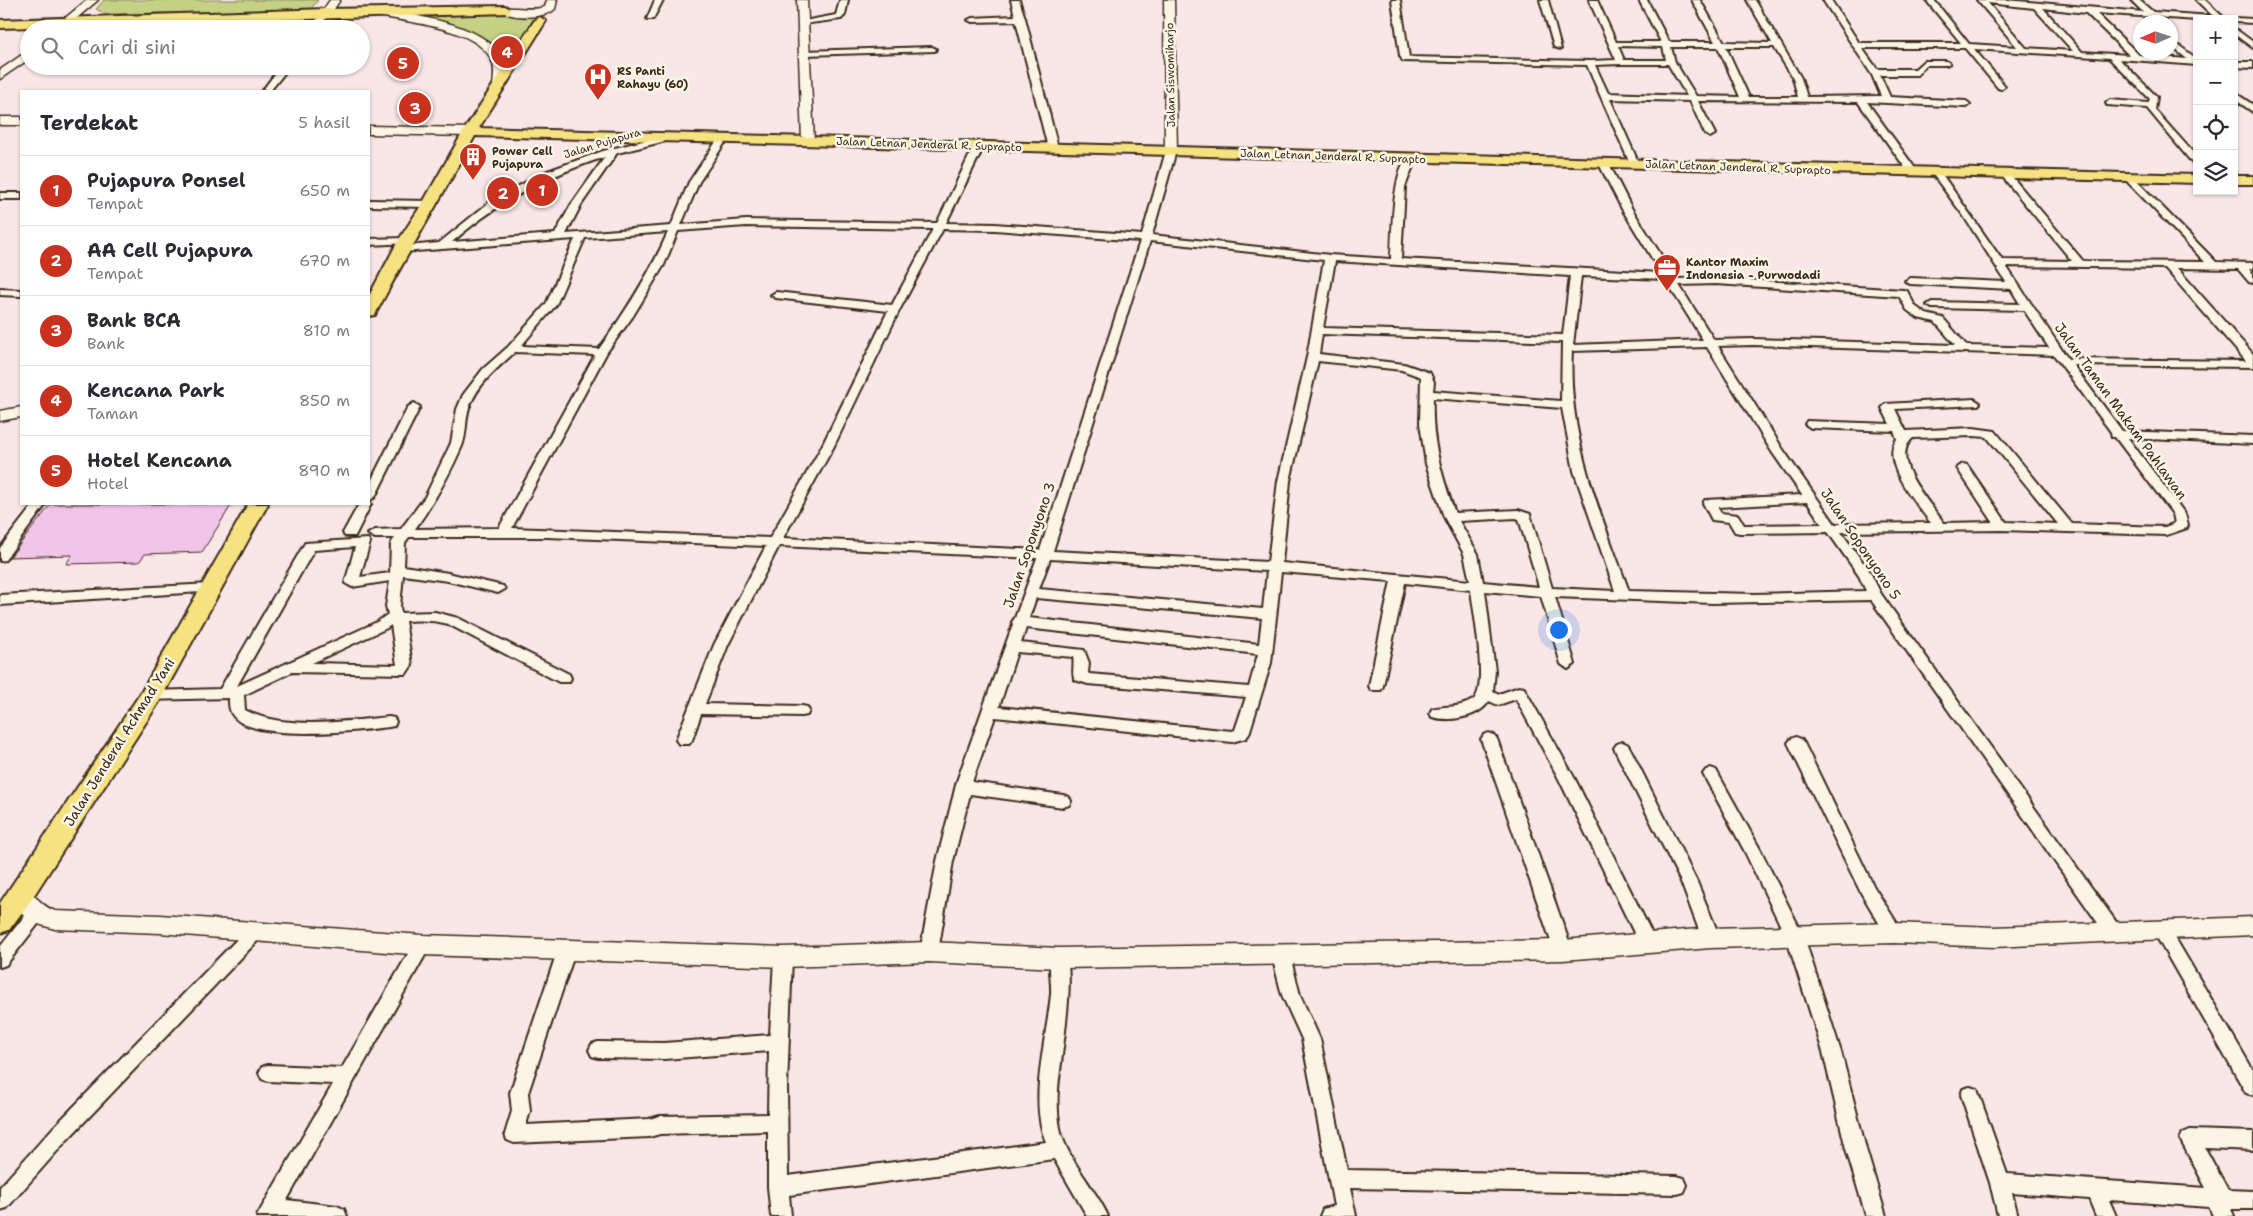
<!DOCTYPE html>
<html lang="id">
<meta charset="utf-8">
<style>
body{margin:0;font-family:"Shantell Sans",sans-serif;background:#f7f7f7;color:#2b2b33}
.controls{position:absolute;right:15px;top:15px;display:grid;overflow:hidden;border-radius:0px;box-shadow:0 1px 4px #0004}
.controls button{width:45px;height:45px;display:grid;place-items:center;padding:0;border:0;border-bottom:1px solid #e1e1e2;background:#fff;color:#2b2b33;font:25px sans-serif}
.compass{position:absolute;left:2133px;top:15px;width:45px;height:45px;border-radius:50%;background:#fff;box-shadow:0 1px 4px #0004;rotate:267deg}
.you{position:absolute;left:1558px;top:629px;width:18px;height:18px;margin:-12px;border:4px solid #fff;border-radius:50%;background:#1a73e8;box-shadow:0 0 0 8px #1a73e833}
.badge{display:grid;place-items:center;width:32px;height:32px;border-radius:50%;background:#c8321e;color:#fff;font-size:16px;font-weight:700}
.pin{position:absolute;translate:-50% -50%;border:2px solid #fff;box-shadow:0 1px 5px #0006}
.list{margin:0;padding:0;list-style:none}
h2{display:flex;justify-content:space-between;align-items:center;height:65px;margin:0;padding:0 20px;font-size:21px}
h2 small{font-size:16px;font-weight:400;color:#7c7c81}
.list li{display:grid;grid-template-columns:32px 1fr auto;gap:15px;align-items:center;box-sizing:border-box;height:70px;padding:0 20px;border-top:1px solid #e1e1e2}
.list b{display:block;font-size:19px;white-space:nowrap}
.list p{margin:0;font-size:16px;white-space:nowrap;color:#7c7c81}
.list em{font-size:16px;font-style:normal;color:#7c7c81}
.icon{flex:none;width:28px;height:28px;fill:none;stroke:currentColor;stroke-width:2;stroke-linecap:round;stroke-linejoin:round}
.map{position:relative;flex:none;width:2253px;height:1216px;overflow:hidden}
.search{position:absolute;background:#fff;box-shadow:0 1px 4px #0004;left:20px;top:20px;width:350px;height:55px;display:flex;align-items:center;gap:12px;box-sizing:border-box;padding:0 18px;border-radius:28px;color:#7c7c81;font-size:19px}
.panel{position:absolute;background:#fff;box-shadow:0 1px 4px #0004;left:20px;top:90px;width:350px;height:415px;border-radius:0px}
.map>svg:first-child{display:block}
</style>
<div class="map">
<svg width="2253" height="1216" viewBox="0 0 2253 1216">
<rect width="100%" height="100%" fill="#f9e6e6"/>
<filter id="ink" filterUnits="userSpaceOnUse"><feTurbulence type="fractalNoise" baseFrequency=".02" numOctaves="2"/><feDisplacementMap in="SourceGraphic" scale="10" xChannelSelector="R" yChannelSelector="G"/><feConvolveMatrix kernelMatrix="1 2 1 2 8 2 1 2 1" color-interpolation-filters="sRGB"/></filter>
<g filter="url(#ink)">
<g fill="#c5d184" stroke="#807e51">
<path d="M104 0H318L310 10 105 14 96 9Z"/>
<path d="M505 10 537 15 539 18 500 86 498 59 473 36 375 12Z"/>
</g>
<path fill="#f2c4e8" stroke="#3b2a1e" d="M51 504H232L202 552 145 554 139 562 66 564 72 555 10 557Z"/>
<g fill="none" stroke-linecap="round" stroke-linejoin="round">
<defs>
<g id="minor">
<path d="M655 0H663L653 19H647Z"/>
<path d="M840 0H848L845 15 841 19 803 24 799 22 836 15Z"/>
<path d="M1011 0H1019L1025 18 1058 148 1056 150 1048 148 1016 21 972 22 968 20 972 18 1015 16Z"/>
<path d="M1392 0H1400L1409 57 1590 61 1616 60 1589 0H1597L1616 42H1661L1639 0H1647L1669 42H1715L1692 0H1700L1724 42 1772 43 1747 0H1755L1801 78 1807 97 1881 96 1872 75 1823 0H1831L1859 43H1961L1926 0H1934L1969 44 2017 47 1977 0H2005L2143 12 2131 0H2139L2153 12 2213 16 2196 0H2205L2225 19 2197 20 2096 13 2139 55 2187 59 2170 45V39L2197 59V65L2119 59 2157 97 2155 110 2197 157V166L2194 165 2147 108 2107 105 2106 103 2110 100 2148 103 2150 99 2109 58 1974 49 2005 86 2001 89 1998 88 1965 48H1862L1877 69H1915L1924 61H1946L1950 63 1946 65H1926L1917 75H1880L1890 97 1966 101 1970 104 1966 107 1867 102 1917 171 1912 174 1909 173 1858 102 1698 101 1715 134 1710 137 1705 134 1690 101 1610 99 1639 164 1631 166 1587 65 1403 61 1400 56ZM1988 3 2034 8 2073 51 2026 48ZM2043 8 2086 13 2129 55 2082 52ZM1618 46 1663 47 1666 60H1624ZM1671 47H1718L1740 97 1696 96 1675 62ZM1726 47H1774L1793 78 1798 97H1749ZM1621 64H1668L1687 96 1608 93 1595 65Z"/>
<path d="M1540 0H1548L1561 49 1554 47Z"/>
<path d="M323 11 330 13 318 29H310Z"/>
<path d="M2234 18 2253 19V23L2234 22V19H2231Z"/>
<path d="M2234 28 2253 42V48L2234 34Z"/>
<path d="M932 47 936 49 935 51 804 55 800 53 804 51Z"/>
<path d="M2234 62H2253V68L2234 67Z"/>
<path d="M281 66H290L270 91H262Z"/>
<path d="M2234 92 2253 105V112L2234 99Z"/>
<path d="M671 134 674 135V139L617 153 581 205 566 234 671 226 689 182 720 136 723 135 728 138 699 182 681 225 746 220 937 223 974 146 979 143 984 146 946 223 995 224 1142 235 1166 151 1171 148 1176 151 1152 235 1330 255 1391 259C1392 240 1392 162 1411 155L1416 158 1405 187 1401 259 1661 273 1622 209 1598 162 1603 159 1608 162 1632 209 1676 279 1716 278 1903 290 1907 291 1915 306 1926 314 1943 318 1967 346 2049 348 2024 310 1932 308 1927 305 1932 302 2020 304 2011 289 1910 284 1905 281 1910 278 2006 282 1963 215 1931 172 1939 170 2002 260 2072 261 2002 176V172H2008L2083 261 2205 262 2123 177 2131 175 2216 262 2253 263V269H2249L2253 274V283L2249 282 2238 269 2177 268 2253 354V367L2073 365 2122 431 2253 436V444L2128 438 2185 514 2188 525 2187 528 2166 535 2002 530 1841 532 1870 572 1881 594 2119 926 2121 931 2119 936 2113 938 2107 936 1871 600 1713 603 1555 597 1575 664 1568 669 1561 664 1541 596 1485 591 1495 671 1493 691 1499 694 1519 687 1524 688 1575 779 1656 942 1653 947 1647 949 1641 947 1559 779 1516 699 1498 705 1489 701C1479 718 1448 722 1432 717L1430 713 1432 709C1446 705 1459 709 1473 700 1489 689 1473 609 1471 590L1405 583 1383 686 1381 690H1371L1369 686 1391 581 1281 572 1271 663 1249 734 1246 738 1232 742 995 717 972 782 1063 795 1069 797 1071 801 1069 805 1063 807 970 794 953 861 938 952 935 957 929 959 923 957 920 952 937 861 957 781 1013 624 1012 622 1015 618 1037 558 779 546 728 645 705 704 802 706 807 707 809 711 807 715 802 716 701 714 692 740 689 744H679L676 740 714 645 766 546 547 537H409L405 543 404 566 448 573 503 586 505 589 498 593 448 581 403 575 400 606 401 613 435 612 458 618 569 674 571 678 569 682H559L448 624C434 620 419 620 405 621L412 665 406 674 292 672 244 695 245 710C284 731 347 721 389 717L394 718 396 722 394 726 389 727C356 731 257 742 234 717 229 711 229 705 229 698L146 700 144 696 146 692 151 691 220 689 305 543 368 539 370 542 360 577 390 573 391 543 395 538H375L368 534 375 530 401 529 425 497 451 443 457 409 463 395 483 369 508 347 546 304 575 239 402 252 397 249 398 247 439 243 491 201 545 172 603 151ZM605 157 571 205 555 234 452 242C498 202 548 175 605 157ZM746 226 933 229 892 305 776 292 771 295 776 298 888 311 822 446 770 538 512 528 607 352 633 316 664 265 678 231ZM943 229 995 230 1140 241 1040 550 783 538 834 446 900 309ZM668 232C650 274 626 311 599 349L521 346 556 305 585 238ZM1150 241 1324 260 1307 357 1278 481 1268 562 1053 551ZM1335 261 1570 276 1563 335 1323 328ZM2006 266 2165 268 2246 361 2068 359ZM1581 276 1665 279 1703 340 1573 345ZM1716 284 1899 296 1907 310 1918 318 1935 322 1955 345 1753 339 1714 340 1679 285ZM1322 334 1562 342 1561 401 1433 391 1434 382 1430 373 1404 364 1319 354ZM1753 345 2054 355 2111 432 2112 437H2115L2173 514 2175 523 2165 527 2072 524 1995 431 1973 428 1906 431 1895 409 1978 405 1980 403 1974 399 1886 404 1882 408 1890 424 1807 421 1805 424 1811 428 1894 431 1897 439C1879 461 1917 505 1931 523L1835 524 1784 451 1718 346ZM1707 347 1772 452 1802 495 1705 500 1703 503 1712 520 1729 522 1735 532 1740 533 1828 532 1859 576 1866 591 1754 594 1629 591C1600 513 1567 436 1572 351ZM515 352 595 355 499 528 415 529C434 502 449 476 462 446 467 434 465 420 469 408 477 385 497 368 515 352ZM1318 361 1402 370 1421 377 1420 423 1426 464 1444 517 1464 554 1470 581 1282 563 1290 481ZM1433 398 1562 408 1574 471 1615 591 1552 588 1530 514 1518 510 1455 513C1441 473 1431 441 1433 398ZM1973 436 1987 437 2058 524 2006 522 1967 465 1963 464 1957 468 1993 522 1944 523C1930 503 1888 459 1913 438ZM1807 502 1822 524 1744 525 1738 515 1721 513 1717 507ZM1516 518 1519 519 1539 587 1483 582 1478 554 1459 521ZM355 547 345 583 352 587 390 581 386 606 388 614 377 622 237 686 314 550ZM1050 559 1267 571 1263 609 1039 589ZM1036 598 1262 618 1259 644 1029 618ZM391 625 397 665 312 663 387 628ZM1026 628 1258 654 1249 687 1089 674 1088 673 1089 663 1084 650 1021 643ZM1017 652 1073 657C1075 665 1071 673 1075 680L1088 684 1246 697 1235 730 1232 731 999 707Z"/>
<rect x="0" y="193" width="21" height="6"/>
<path d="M369 200 430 201 435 204 430 207 369 206Z"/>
<path d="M406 238 410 239V243L369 245V239Z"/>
<path d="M0 289 21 290V296L0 295Z"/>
<path d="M414 403 420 407 375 497 369 501V485L408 407Z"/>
<path d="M369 501 371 504 355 536H345L343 533 359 504H369Z"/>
<path d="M34 504H46L5 560 0 561V548Z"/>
<path d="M211 584 218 588 216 591 0 605V595Z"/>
<path d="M1489 733 1494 735 1497 739 1572 950 1569 955 1563 957 1557 955 1554 950 1481 739 1484 735Z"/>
<path d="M1796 737 1801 739 1804 743 1874 887 1900 928 1902 933 1900 938 1894 940 1888 938 1860 891 1788 743 1791 739Z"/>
<path d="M1622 742 1627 744 1630 748 1697 882 1720 938 1717 943 1711 945 1705 943 1702 938 1681 882 1614 748 1617 744Z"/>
<path d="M1711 768 1716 770 1760 849 1804 937 1841 1052 1866 1149 1886 1216H1866L1846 1149 1823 1052 1786 937 1744 850 1703 774 1706 770Z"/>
<path d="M36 907 42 909 44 914 42 919 6 965 0 967V947L30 909Z"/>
<path d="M2161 922 2167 924 2253 1070V1095L2246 1093 2155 934 2153 929 2155 924Z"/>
<path d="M256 924 262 926 264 931 262 936 66 1141 7 1208 0 1210V1187L52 1129 250 926Z"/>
<path d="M422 938 428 940 431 945 428 950 287 1200 337 1206 344 1209 347 1216H257L333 1084 268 1081 262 1079 259 1073 262 1067 268 1065 342 1068 416 940Z"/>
<path d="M566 945 572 947 575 952 528 1093 530 1111 526 1125 649 1119 660 1116 768 1114 769 1051 664 1059 598 1058 592 1056 589 1050 592 1044 598 1042 664 1043 770 1035 774 957 777 952 783 950 789 952 792 957 787 1087 788 1176 1046 1142C1028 1101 1047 1038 1051 994 1052 981 1047 965 1053 953L1059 951 1065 953C1076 976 1060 1061 1058 1090 1057 1102 1058 1117 1060 1128 1065 1157 1096 1189 1108 1216H1087L1054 1159 789 1195 791 1216H771L768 1187V1131L660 1134 649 1137 514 1143 507 1140 505 1134 512 1111 510 1093 557 952 560 947Z"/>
<path d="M1281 949 1287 951 1290 956 1300 995 1320 1039 1347 1170 1677 1176 1684 1178 1687 1185 1684 1192 1677 1194 1350 1188 1356 1216H1320L1323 1209 1334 1206 1302 1039 1282 995 1272 956 1275 951Z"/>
<path d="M1970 1087 1977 1089 1979 1095 2007 1174 2206 1188 2180 1139 2183 1133 2190 1130 2253 1132V1150L2205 1148 2228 1190 2253 1191V1209H2231L2234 1216H2213L2209 1207 2109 1200 2116 1216H2096L2089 1199 2012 1193 2018 1216H1998L1990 1183 1961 1095 1963 1089Z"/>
</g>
<g id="secondary">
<path d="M87 0H98L64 29H52Z"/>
<path d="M330 0H340L330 15H322L321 13Z"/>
<path d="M547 0H557L555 9C545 19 510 19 500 10 507 4 531 12 545 7Z"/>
<path d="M797 0H807L814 141 808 145 802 141Z"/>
<path d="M1164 0H1174L1177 151 1171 155 1165 151Z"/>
<path d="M373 9C410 15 487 22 504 61 507 69 505 80 505 88L499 92 493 88C493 80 496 69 492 61 477 26 402 22 369 14L368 12Z"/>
<path d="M29 50V59L0 79V70Z"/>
<rect x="0" y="117" width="21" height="8"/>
<path d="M369 126 470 128 476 132 470 136 369 134Z"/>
<path d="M21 407V417L0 421V411Z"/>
<path d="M20 887C35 892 39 905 55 911L160 915 422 935 783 947 929 942 1059 948 1563 940 1711 928 1894 923 1994 927 2253 917V935L1994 947 1894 943 1711 948 1563 960 1059 968 929 962 783 967 422 955 160 933 55 929 28 921 9 896 12 890Z"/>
</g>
<g id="primary">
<path d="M505 6 511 10 509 13 0 28V20L326 9Z"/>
<path d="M540 17 546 21 479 128 2197 175V183L475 136C443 195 408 252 377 311L375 315 369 316V296L398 241 422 204 463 132 534 21Z"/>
<rect x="2234" y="176" width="19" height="8"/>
<path d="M248 504H268L159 702 29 903 9 930 0 933V903L142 691Z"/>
</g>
</defs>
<use href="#minor" stroke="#3b2a1e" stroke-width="4"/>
<use href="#secondary" stroke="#3b2a1e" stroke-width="3"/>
<use href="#primary" stroke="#3b2a1e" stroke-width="4"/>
<use href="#minor" fill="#fcf5e5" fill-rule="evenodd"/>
<use href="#secondary" fill="#fcf5e5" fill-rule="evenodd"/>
<use href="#primary" fill="#f6e281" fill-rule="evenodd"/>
</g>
</g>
<defs>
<symbol id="hospital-pin" viewBox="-11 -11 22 30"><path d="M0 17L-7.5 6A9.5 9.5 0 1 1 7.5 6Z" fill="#c8321e" stroke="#fcf5e5"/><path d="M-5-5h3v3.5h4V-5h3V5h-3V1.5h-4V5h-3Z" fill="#fff"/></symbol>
<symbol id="building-pin" viewBox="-11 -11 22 30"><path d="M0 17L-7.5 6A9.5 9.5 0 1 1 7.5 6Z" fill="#c8321e" stroke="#fcf5e5"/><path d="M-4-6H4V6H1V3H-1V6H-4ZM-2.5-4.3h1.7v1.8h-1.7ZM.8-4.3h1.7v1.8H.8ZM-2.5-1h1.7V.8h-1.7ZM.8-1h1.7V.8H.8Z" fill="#fff"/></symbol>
<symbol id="office-pin" viewBox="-11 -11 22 30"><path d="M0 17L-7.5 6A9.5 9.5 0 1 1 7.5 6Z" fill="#c8321e" stroke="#fcf5e5"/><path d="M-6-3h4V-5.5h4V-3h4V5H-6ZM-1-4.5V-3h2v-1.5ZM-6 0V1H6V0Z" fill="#fff"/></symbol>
</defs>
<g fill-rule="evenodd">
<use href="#hospital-pin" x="582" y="61" width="32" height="43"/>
<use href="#building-pin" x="457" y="141" width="32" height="43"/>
<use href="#office-pin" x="1651" y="252" width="32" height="43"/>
</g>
<g text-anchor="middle" stroke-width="5" stroke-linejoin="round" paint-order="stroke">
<g font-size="11" font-weight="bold" fill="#3b2a1e" stroke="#fcf5e5" text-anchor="start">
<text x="617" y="75">RS Panti<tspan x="617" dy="13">Rahayu (60)</tspan></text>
<text x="492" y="155">Power Cell<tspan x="492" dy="13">Pujapura</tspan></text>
<text x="1686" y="266">Kantor Maxim<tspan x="1686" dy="13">Indonesia - Purwodadi</tspan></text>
</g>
<g font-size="11" fill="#3b2a1e" stroke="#fcf5e5">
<text transform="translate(1170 75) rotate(-91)" y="4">Jalan Siswomiharjo</text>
<text transform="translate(602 143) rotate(-17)" y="4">Jalan Pujapura</text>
<text transform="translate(929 144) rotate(2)" y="4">Jalan Letnan Jenderal R. Suprapto</text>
<text transform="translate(1333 156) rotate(2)" y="4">Jalan Letnan Jenderal R. Suprapto</text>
<text transform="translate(1738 167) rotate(2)" y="4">Jalan Letnan Jenderal R. Suprapto</text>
</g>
<g font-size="14" fill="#3b2a1e" stroke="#fcf5e5">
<text transform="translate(2121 411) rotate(54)" y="5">Jalan Taman Makam Pahlawan</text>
<text transform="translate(1861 544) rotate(56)" y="5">Jalan Soponyono 5</text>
<text transform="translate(1029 545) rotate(-71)" y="5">Jalan Soponyono 3</text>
<text transform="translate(119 742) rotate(-58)" y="5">Jalan Jenderal Achmad Yani</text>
</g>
</g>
</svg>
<div class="controls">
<button>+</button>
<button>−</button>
<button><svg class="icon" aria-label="locate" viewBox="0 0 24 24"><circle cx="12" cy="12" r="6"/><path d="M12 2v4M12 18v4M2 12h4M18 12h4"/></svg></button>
<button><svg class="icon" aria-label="layers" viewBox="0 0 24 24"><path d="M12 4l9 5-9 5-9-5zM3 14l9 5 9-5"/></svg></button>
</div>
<svg class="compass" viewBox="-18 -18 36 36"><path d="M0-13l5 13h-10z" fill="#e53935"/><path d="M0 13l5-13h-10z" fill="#7c7c81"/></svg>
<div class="you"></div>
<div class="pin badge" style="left:542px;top:190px">1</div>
<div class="pin badge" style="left:503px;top:193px">2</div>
<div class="pin badge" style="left:415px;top:108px">3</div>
<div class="pin badge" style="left:507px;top:52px">4</div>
<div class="pin badge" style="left:403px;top:63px">5</div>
<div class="search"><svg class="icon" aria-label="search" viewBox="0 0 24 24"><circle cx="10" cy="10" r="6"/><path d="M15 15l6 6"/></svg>Cari di sini</div>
<section class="panel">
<h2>Terdekat<small>5 hasil</small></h2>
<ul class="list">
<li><span class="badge">1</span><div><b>Pujapura Ponsel</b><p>Tempat</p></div><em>650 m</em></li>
<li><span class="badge">2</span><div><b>AA Cell Pujapura</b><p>Tempat</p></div><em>670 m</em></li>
<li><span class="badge">3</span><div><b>Bank BCA</b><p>Bank</p></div><em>810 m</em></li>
<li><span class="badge">4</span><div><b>Kencana Park</b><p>Taman</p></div><em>850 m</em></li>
<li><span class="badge">5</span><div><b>Hotel Kencana</b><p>Hotel</p></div><em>890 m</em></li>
</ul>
</section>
</div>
